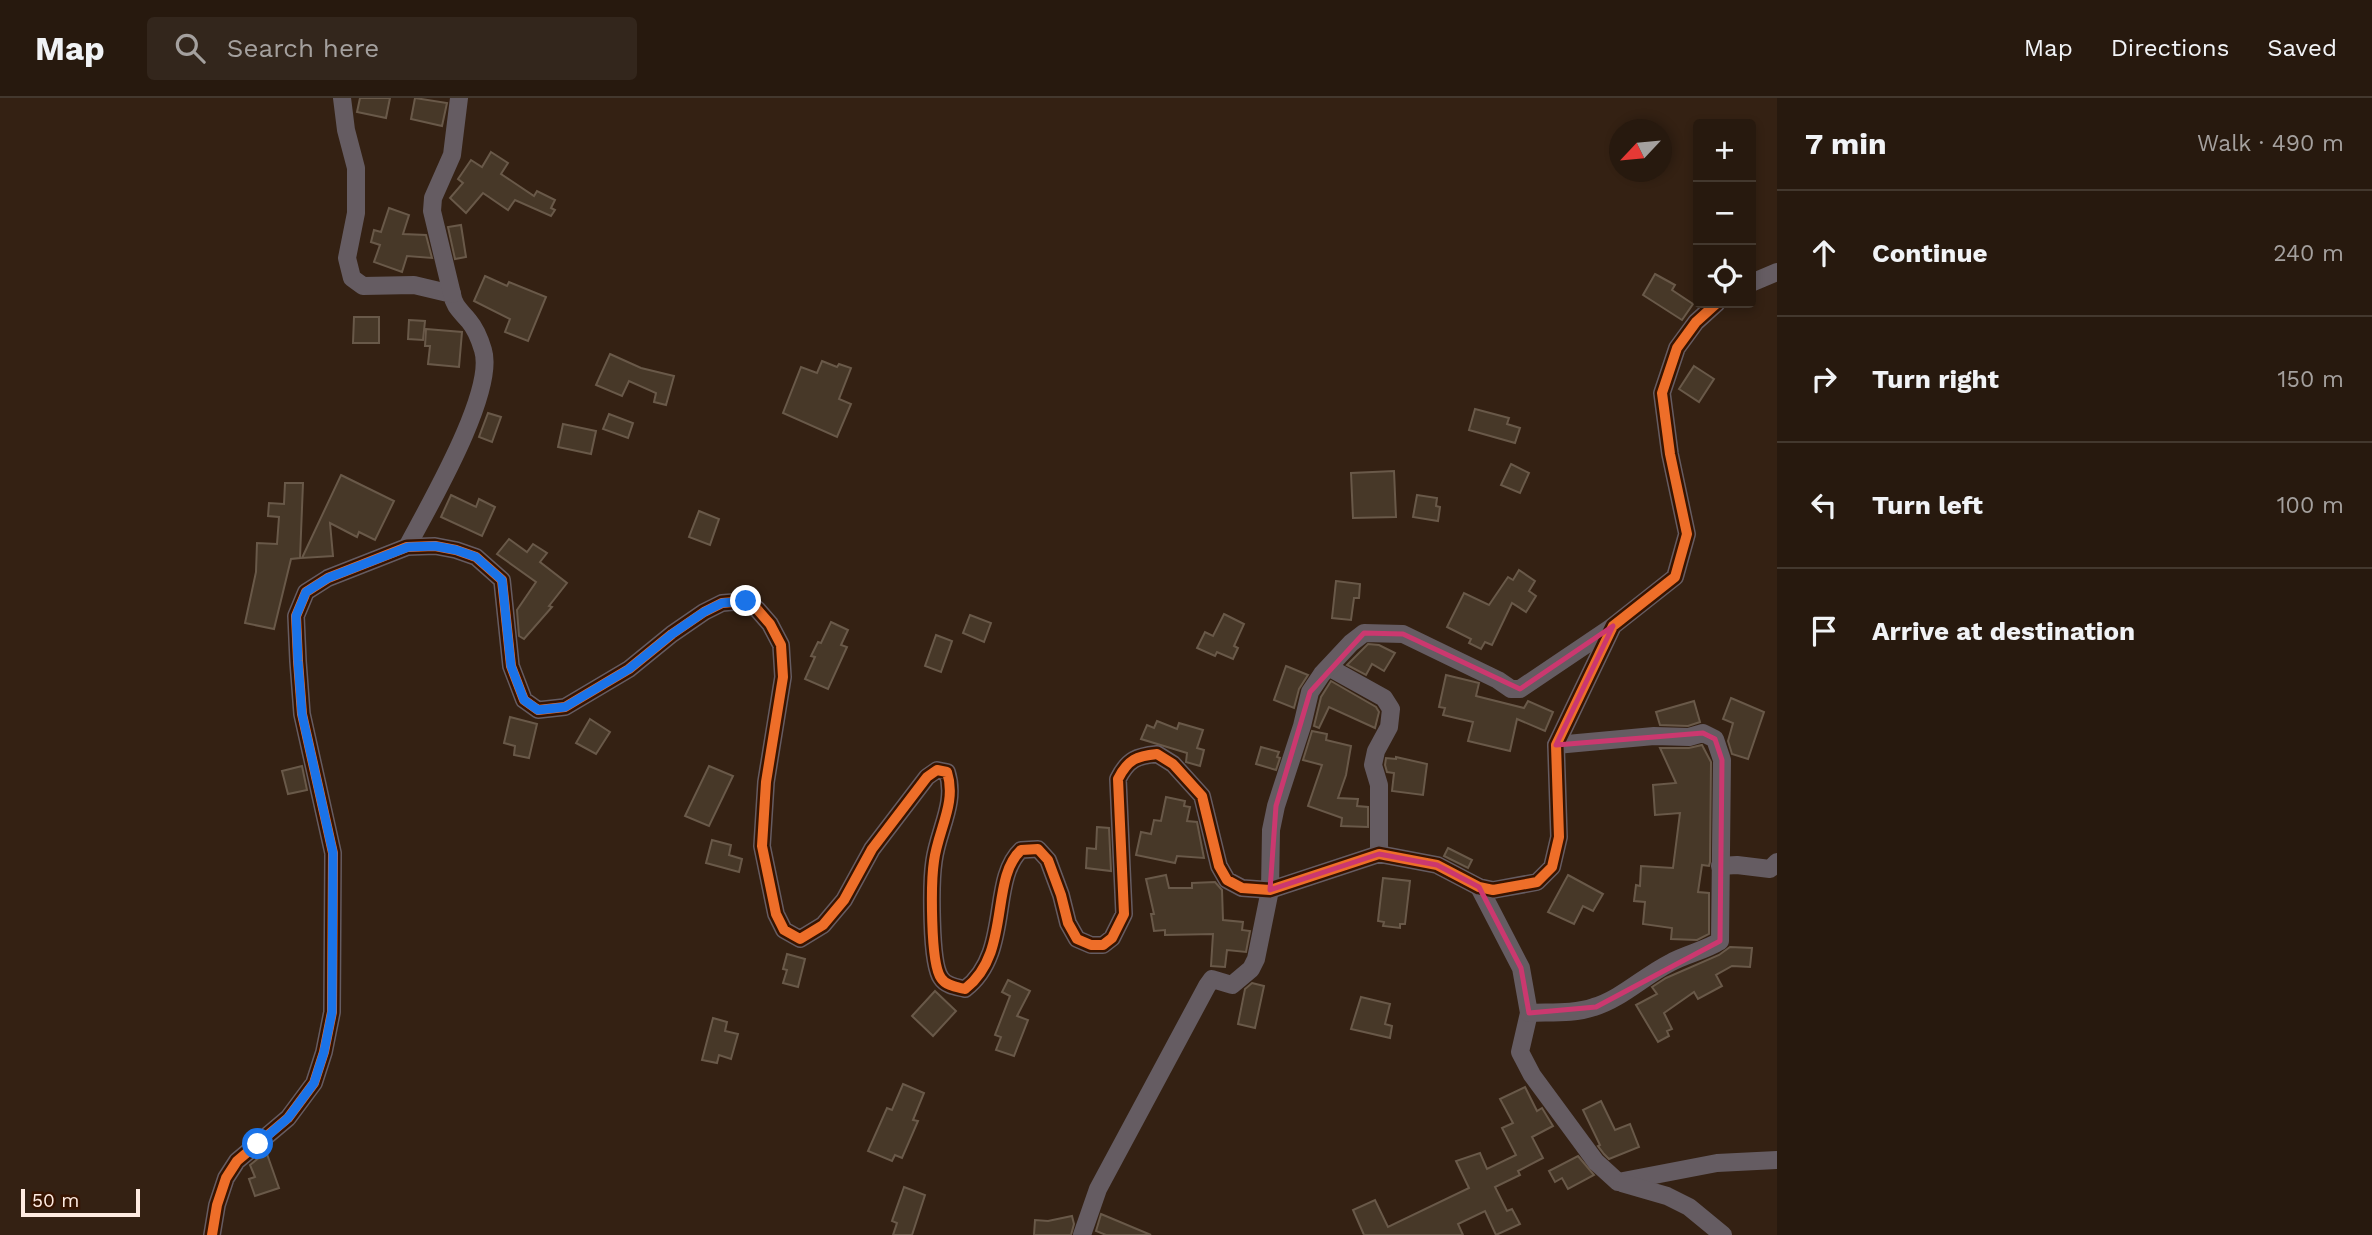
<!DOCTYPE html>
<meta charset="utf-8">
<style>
body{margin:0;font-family:"Work Sans",sans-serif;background:#33261c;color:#f1f3f6}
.controls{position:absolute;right:21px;top:21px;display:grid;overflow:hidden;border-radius:7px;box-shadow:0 4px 10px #0003}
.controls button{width:63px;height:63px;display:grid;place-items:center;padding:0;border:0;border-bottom:2px solid #43382e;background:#27190e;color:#f1f3f6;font:35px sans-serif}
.compass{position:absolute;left:1609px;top:21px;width:63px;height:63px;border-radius:50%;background:#27190e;box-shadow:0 4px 10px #0003;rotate:244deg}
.scale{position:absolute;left:21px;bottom:18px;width:119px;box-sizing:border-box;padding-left:7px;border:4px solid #ffece2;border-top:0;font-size:19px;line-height:24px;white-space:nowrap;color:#ffece2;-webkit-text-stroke:5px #371400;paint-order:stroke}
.stop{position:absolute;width:21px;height:21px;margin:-16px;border:5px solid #1a73e8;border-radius:50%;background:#fff}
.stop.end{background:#1a73e8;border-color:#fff;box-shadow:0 2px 7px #0008}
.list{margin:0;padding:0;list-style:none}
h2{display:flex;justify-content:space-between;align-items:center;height:91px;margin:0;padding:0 28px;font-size:30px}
h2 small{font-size:23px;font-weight:400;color:#a4a09e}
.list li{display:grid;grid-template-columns:46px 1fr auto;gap:21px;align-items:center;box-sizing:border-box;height:126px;padding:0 28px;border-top:2px solid #43382e}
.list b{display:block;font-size:26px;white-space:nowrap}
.list em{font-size:23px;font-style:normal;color:#a4a09e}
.icon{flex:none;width:38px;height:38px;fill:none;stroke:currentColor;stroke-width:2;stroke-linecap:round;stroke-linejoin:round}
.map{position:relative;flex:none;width:1777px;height:1137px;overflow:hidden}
header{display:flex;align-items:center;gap:42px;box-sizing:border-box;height:98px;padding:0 35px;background:#27190e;border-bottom:2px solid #43382e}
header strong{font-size:33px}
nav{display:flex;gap:38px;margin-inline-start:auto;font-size:24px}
.search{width:490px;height:63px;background:#33261c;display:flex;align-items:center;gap:18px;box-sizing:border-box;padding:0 24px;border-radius:7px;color:#a4a09e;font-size:26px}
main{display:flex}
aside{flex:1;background:#27190e}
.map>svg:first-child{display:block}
</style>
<header>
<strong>Map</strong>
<div class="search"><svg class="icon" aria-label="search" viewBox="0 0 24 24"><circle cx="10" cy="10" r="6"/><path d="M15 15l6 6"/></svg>Search here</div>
<nav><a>Map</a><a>Directions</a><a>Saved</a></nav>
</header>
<main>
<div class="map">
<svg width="1777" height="1137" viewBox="0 0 1777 1137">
<rect width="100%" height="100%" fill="#342113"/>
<g fill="#473828" stroke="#695949" stroke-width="2">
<path d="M360 0H390L386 20 357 14Z"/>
<path d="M415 0 447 5 442 28 411 21Z"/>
<path d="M491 54 508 65 501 76 534 98 537 93 555 102 551 110 555 112 551 118 515 102 508 112 483 95 466 115 450 100 463 85 458 81 471 62 482 69Z"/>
<path d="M389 110 409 117 403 136 426 137 432 160 407 158 402 174 374 164 380 147 371 144 374 132 381 134Z"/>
<path d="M461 127 466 159 455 161 448 129Z"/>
<path d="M1655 176 1675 187 1672 192 1693 206 1682 222 1643 197Z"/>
<path d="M485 178 507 188 509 184 546 199 528 243 505 234 510 221 474 203Z"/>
<path d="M354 219H379V245H353Z"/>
<path d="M409 222 425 223 423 242 408 241Z"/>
<path d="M426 231 462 234 459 269 428 266 430 248H425Z"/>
<path d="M610 256 641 270 674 278 666 307 654 304 656 295 629 283 622 298 596 287Z"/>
<path d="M822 263 837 269 839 266 851 270 839 301 851 306 837 339 783 315 801 269 817 275Z"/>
<path d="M1694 268 1714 281 1699 304 1679 291Z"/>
<path d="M1475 311 1509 320 1507 326 1520 330 1515 345 1469 332Z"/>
<path d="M488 315 501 319 492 344 479 339Z"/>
<path d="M609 316 633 325 628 340 603 331Z"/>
<path d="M563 326 596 333 591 356 558 349Z"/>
<path d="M1511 366 1529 375 1520 395 1501 387Z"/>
<path d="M1394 373 1396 419 1353 420 1351 375Z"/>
<path d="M341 377 394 403 375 442 359 434 357 439 330 425 333 458 302 460Z"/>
<path d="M285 385H303L300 460 291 461 274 531 245 525 256 474 257 445 277 446 279 419 268 418 269 405 284 406Z"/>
<path d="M451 397 476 409 479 401 495 409 482 438 441 419Z"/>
<path d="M1417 397 1437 400 1436 408 1440 409 1438 423 1413 419Z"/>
<path d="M699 413 719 421 710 447 689 439Z"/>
<path d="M509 441 527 454 533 446 547 455 540 464 567 485 549 508 552 509 524 541 519 538 517 512 536 484 497 456Z"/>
<path d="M1519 472 1535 483 1529 493 1536 498 1526 514 1512 505 1492 547 1485 544 1481 551 1469 545 1471 541 1447 529 1464 495 1489 507 1508 479 1513 482Z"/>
<path d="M1336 483 1360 486 1359 500H1354L1351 522 1332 520Z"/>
<path d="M1224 516 1244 526 1234 548 1238 550 1233 561 1217 554 1215 558 1197 550 1205 534 1213 538Z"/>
<path d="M970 517 991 525 984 544 963 535Z"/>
<path d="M831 524 848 532 841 547 847 549 828 591 805 581 815 559 811 558 818 544 821 545Z"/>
<path d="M936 537 952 543 941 574 925 568Z"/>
<path d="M1368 546 1379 547 1395 555 1384 573 1372 566 1366 577 1347 567Z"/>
<path d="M1286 568 1308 577 1299 591 1294 610 1274 602Z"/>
<path d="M1446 577 1479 585 1476 598 1524 610 1528 603 1553 614 1545 633 1517 621 1510 653 1468 643 1473 624 1443 617 1445 610 1439 609Z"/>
<path d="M1331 583 1376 609 1379 614 1375 630 1329 609 1319 630 1314 628 1321 599Z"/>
<path d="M1731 600 1764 614 1748 661 1732 656 1728 643 1733 625 1723 621Z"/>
<path d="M1694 603 1700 624 1688 628 1660 627 1656 614Z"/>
<path d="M510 619 537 626 529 660 514 657 515 648 504 645Z"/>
<path d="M590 621 610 634 596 656 576 645Z"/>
<path d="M1157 623 1177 631 1179 625 1203 632 1197 650 1204 652 1200 668 1186 664 1187 655 1141 641 1147 627 1154 630Z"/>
<path d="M1312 633 1327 636 1326 642 1351 648 1346 677 1338 700 1358 701 1357 708 1368 709V729L1341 728 1342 720 1308 708 1322 667 1303 662Z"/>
<path d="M1702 647 1711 664 1710 764 1709 768 1702 767 1698 794 1709 795V836L1697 842 1671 841 1672 830 1643 826 1645 804 1634 803 1636 787 1640 788 1641 768 1673 770 1680 715 1655 717 1653 687 1676 685 1660 650H1689Z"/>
<path d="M1261 649 1279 654 1277 659 1280 660 1276 672 1256 666Z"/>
<path d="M1396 659 1427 666 1423 697 1392 693 1394 675 1387 674 1385 667 1386 660 1396 661Z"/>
<path d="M302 668 307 692 288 696 282 673Z"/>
<path d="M709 668 733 678 709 728 685 718Z"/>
<path d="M1166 699 1185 703 1184 708 1190 709 1187 723 1197 724 1204 760 1177 758 1175 765 1136 757 1141 734 1151 736 1154 722 1161 723Z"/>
<path d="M1097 729 1109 730 1111 773 1086 770 1087 750 1096 751Z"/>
<path d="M712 742 731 747 729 757 742 761 739 774 706 765Z"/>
<path d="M1448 750 1472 762 1468 770 1444 758Z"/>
<path d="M1166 777 1169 790H1192V785L1215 784 1222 792 1223 822 1243 824 1242 832 1250 833 1246 854 1227 852 1225 869 1211 868 1213 836 1165 837V832L1154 833 1151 816H1154L1146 781Z"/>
<path d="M1568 777 1603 796 1593 813 1583 808 1574 826 1548 814Z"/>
<path d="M1383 780 1410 783 1405 826H1400V830L1383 828 1384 824 1378 823Z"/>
<path d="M1730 849 1752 850 1750 869 1732 868 1716 877 1722 888 1698 901 1694 894 1664 915 1672 931 1667 933 1669 938 1658 944 1636 907 1657 896 1652 889 1666 880 1719 857Z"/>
<path d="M787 856 805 861 798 889 783 885 787 872 783 871Z"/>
<path d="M1008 882 1030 893 1017 918 1028 922 1014 958 996 952 1001 939 995 937 1010 898 1002 894Z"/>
<path d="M1252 885 1264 888 1255 930 1238 926 1245 891Z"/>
<path d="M935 893 956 913 933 938 912 918Z"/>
<path d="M1361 899 1390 906 1385 926 1392 928 1390 940 1351 931Z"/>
<path d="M713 920 727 924 725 933 738 936 731 961 719 957 717 965 702 962Z"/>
<path d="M903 986 924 995 913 1022 918 1023 902 1060 895 1057 892 1063 868 1053 887 1010 892 1012Z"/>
<path d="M1525 989 1537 1013 1542 1010 1553 1028 1532 1039 1543 1060 1518 1073 1520 1077 1495 1089 1507 1113 1512 1111 1520 1126 1496 1137 1485 1113 1458 1126 1463 1137H1364L1353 1112 1375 1102 1388 1129 1469 1090 1456 1063 1480 1055 1487 1071 1516 1057 1502 1030 1513 1025 1500 1001Z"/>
<path d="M1601 1003 1615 1032 1630 1026 1639 1049 1609 1061 1604 1056 1598 1048 1600 1047 1583 1012Z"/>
<path d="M267 1056 279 1090 255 1098 249 1081 255 1079 250 1067 260 1059Z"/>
<path d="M1578 1058 1594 1077 1568 1091 1562 1080 1555 1084 1549 1073Z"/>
<path d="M904 1089 925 1097 912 1137H893L897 1125 892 1123Z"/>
<path d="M1101 1116 1151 1137H1106L1096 1133Z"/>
<path d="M1072 1118 1074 1126 1071 1137H1034L1035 1122 1048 1123Z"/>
</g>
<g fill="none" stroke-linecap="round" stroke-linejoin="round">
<g stroke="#655c62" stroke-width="18">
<path d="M342 0 346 32 356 70V115L347 160 352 180 363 188 414 187 452 196C454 209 461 213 469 223 475 230 480 242 483 252 496 294 428 409 407 449"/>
<path d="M1751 185 1777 174"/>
<path d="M452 196 432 113 433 100 452 57 459 0"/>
<path d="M1330 570 1384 600 1391 611 1389 629 1376 653 1373 667 1379 687V756"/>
<path d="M1720 768 1737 767 1770 771 1777 764"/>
<path d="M1479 789 1521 870 1529 915 1520 954 1532 977 1596 1064 1618 1084 1717 1065 1777 1062"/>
<path d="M1529 915C1550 914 1574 916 1594 909 1621 901 1644 878 1670 865 1686 856 1704 853 1720 843L1722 662 1715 641 1703 635 1689 639 1654 638 1556 647"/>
<path d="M1622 1085 1667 1098 1689 1109 1723 1137"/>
<path d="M212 1137 217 1107 226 1080 237 1063 288 1020 314 985 324 954 332 914 333 755 302 616 298 563 296 518 306 494 328 480 407 449 435 448 456 452 476 459 502 482 511 568 524 602 538 612 565 609 629 571 672 536 704 514 722 505 746 503 757 511 770 526 781 547 783 579 766 684 762 748 776 816 784 832 800 841 823 827 844 802 872 751 927 679 937 672 947 674C957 705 938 732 934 763 931 783 930 865 941 880 946 888 957 889 965 891 1012 855 989 782 1021 752L1038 751 1048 762 1061 797 1068 825 1077 841 1091 847H1103L1112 840 1124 816 1118 681C1128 661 1137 658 1157 656L1173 666 1202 698 1219 768 1227 782 1242 790 1270 792 1379 756 1437 767 1479 789 1493 792 1537 784 1552 769 1559 739 1556 647 1613 528 1675 479 1687 436 1670 356 1662 295 1677 250 1696 224 1717 205"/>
<path d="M1082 1137 1098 1091 1207 888 1212 881 1232 887 1251 871 1256 861 1270 792 1271 732 1276 708 1302 628 1310 594 1322 576 1351 545 1364 535 1403 536 1498 582 1511 591H1520L1612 529"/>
</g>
<defs>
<path id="cycleway" d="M212 1137 217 1107 226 1080 237 1063 288 1020 314 985 324 954 332 914 333 755 302 616 298 563 296 518 306 494 328 480 407 449 435 448 456 452 476 459 502 482 511 568 524 602 538 612 565 609 629 571 672 536 704 514 722 505 746 503 757 511 770 526 781 547 783 579 766 684 762 748 776 816 784 832 800 841 823 827 844 802 872 751 927 679 937 672 947 674C957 705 938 732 934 763 931 783 930 865 941 880 946 888 957 889 965 891 1012 855 989 782 1021 752L1038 751 1048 762 1061 797 1068 825 1077 841 1091 847H1103L1112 840 1124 816 1118 681C1128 661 1137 658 1157 656L1173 666 1202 698 1219 768 1227 782 1242 790 1270 792 1379 756 1437 767 1479 789 1493 792 1537 784 1552 769 1559 739 1556 647 1613 528 1675 479 1687 436 1670 356 1662 295 1677 250 1696 224 1717 205"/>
</defs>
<use href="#cycleway" stroke="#371400" stroke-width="15"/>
<use href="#cycleway" stroke="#ee6e29" stroke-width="10"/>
</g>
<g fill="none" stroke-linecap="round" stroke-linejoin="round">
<path stroke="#1a73e8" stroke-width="9" d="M258 1046 288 1020 314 985 324 954 332 914 333 755 302 616 298 563 296 518 306 494 328 480 408 449 435 448 456 452 476 459 502 482 511 568 524 602 538 612 565 609 629 571 672 536 704 514 722 505 746 503"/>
</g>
<path fill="none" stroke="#cb386f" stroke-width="5" stroke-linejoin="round" d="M1613 528 1556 647 1703 635 1715 641 1722 662 1720 843 1596 909 1529 915 1521 870 1479 789 1437 767 1379 756 1270 792 1276 708 1310 594 1364 535 1403 536 1520 591Z"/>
</svg>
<div class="controls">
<button>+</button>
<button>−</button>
<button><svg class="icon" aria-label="locate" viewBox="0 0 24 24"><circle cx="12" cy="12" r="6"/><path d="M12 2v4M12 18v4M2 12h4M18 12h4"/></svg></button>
</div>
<svg class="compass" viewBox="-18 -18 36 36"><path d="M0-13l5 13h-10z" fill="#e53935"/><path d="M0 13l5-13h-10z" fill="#a4a09e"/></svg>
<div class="scale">50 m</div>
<div class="stop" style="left:258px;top:1046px"></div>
<div class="stop end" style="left:746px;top:503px"></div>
</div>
<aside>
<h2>7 min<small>Walk · 490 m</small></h2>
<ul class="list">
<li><svg class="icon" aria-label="ahead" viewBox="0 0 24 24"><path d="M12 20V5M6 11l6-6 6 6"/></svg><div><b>Continue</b></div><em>240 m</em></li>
<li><svg class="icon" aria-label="right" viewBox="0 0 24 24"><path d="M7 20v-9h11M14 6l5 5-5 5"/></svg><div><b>Turn right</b></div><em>150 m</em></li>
<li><svg class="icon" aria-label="left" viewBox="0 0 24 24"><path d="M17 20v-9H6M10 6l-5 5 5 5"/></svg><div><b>Turn left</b></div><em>100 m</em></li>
<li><svg class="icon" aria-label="arrive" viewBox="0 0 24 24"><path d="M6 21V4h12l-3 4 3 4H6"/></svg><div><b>Arrive at destination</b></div></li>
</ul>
</aside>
</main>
